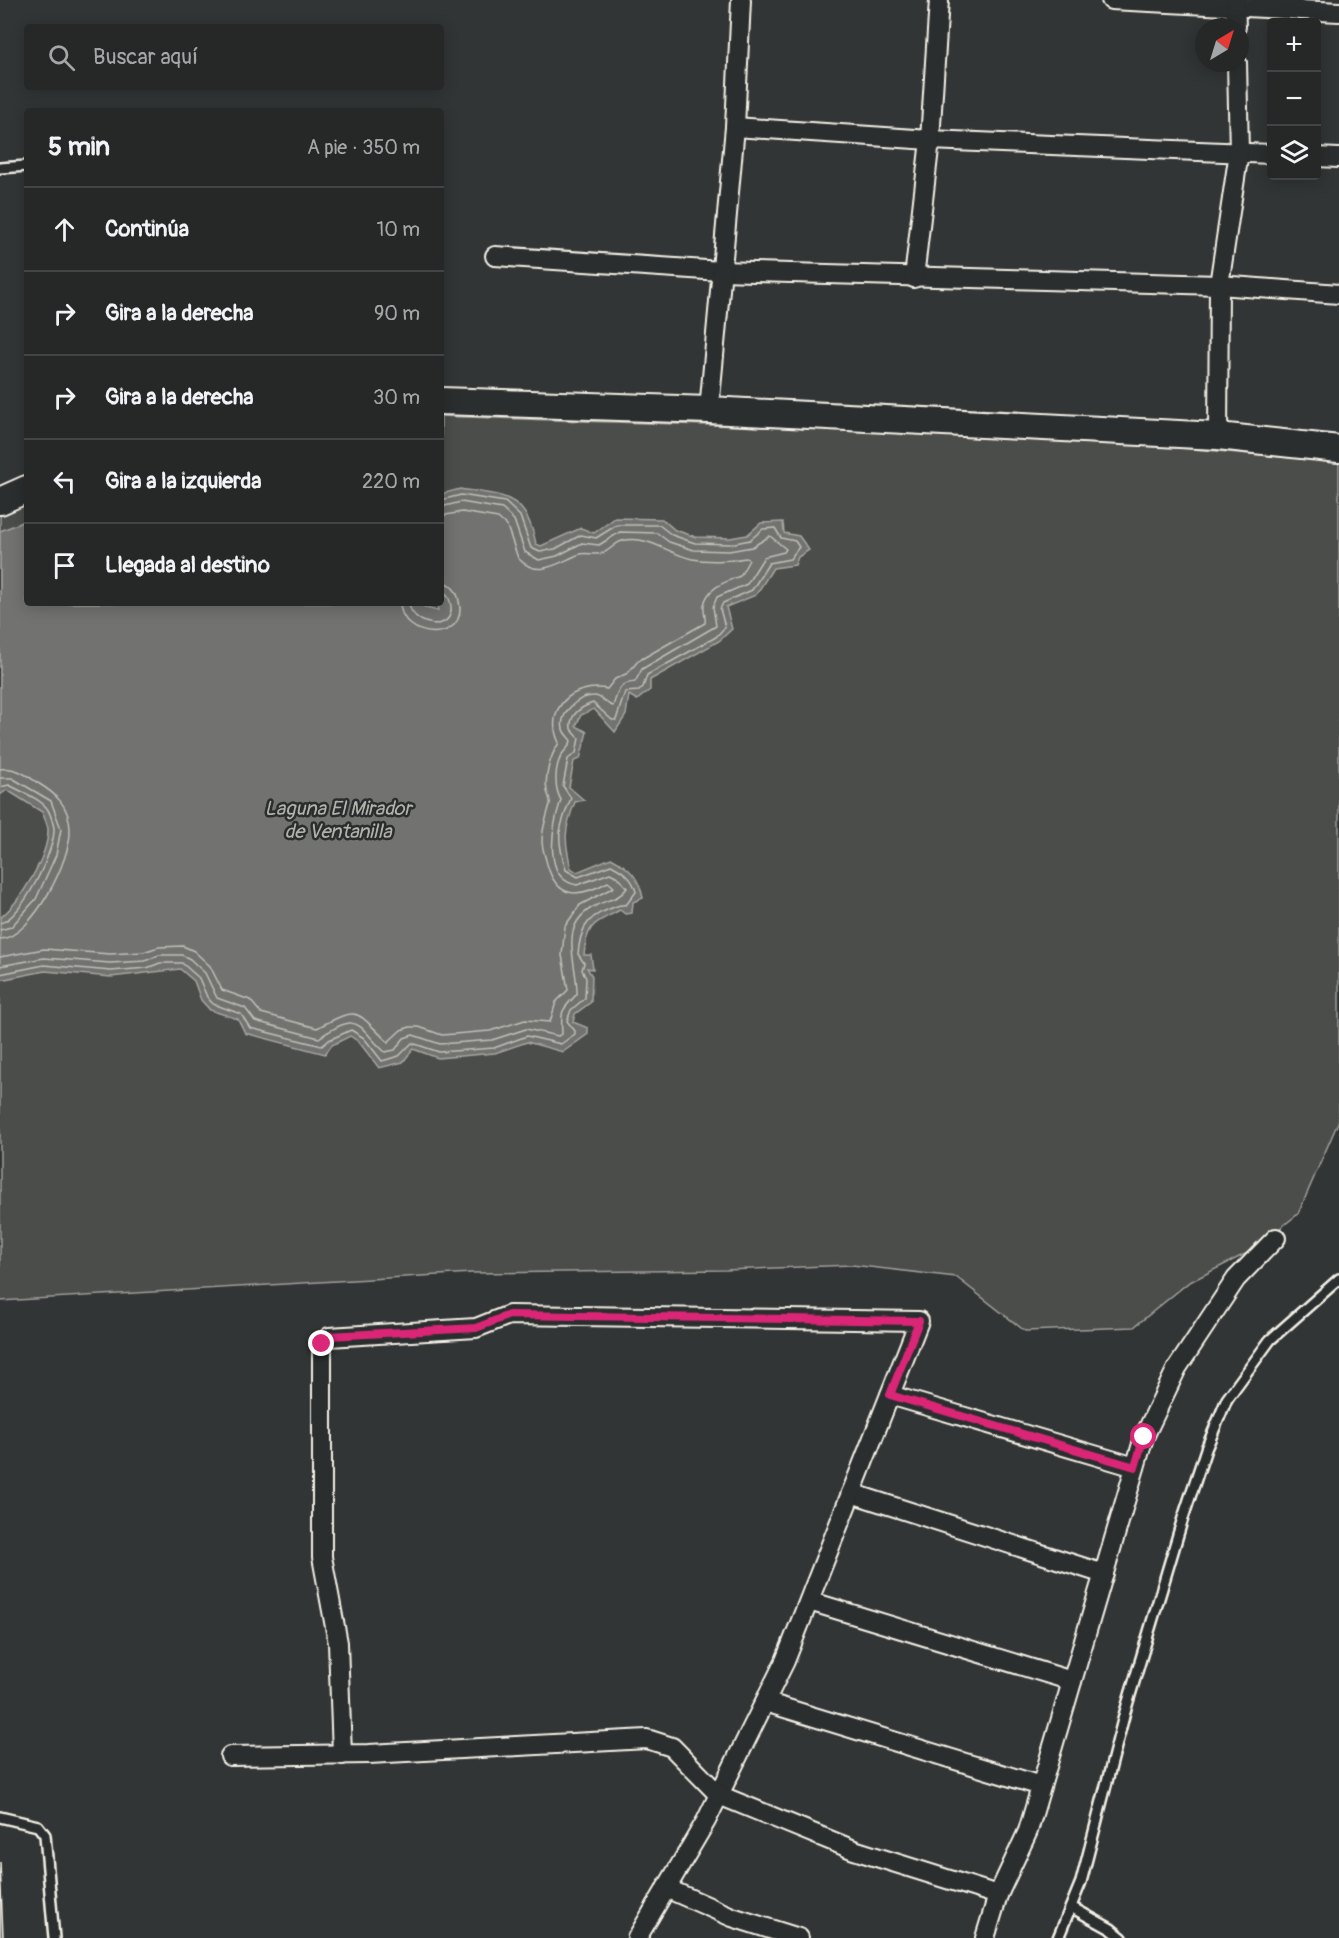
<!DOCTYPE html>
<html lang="es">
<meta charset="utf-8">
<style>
body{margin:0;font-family:Pangolin,sans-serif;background:#323434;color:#f1f3f6}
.controls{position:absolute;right:18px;top:18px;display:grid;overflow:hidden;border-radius:6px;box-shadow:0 3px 15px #0003}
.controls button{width:54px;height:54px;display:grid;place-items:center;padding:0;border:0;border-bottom:2px solid #424445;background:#262828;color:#f1f3f6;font:30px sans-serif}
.compass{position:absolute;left:1195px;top:18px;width:54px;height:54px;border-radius:50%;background:#262828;box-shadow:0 3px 15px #0003;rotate:38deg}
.stop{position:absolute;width:18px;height:18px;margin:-14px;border:4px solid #db2777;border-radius:50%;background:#fff}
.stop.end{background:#db2777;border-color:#fff;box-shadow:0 2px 6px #0008}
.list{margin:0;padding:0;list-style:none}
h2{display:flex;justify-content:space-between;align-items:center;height:78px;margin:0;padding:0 24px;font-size:26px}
h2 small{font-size:20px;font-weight:400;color:#a4a6a8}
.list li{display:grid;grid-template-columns:39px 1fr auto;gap:18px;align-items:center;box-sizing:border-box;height:84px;padding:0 24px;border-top:2px solid #424445}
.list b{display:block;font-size:22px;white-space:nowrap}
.list em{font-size:20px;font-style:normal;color:#a4a6a8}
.icon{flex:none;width:33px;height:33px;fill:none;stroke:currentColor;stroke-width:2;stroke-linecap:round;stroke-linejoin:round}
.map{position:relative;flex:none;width:1339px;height:1938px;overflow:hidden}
.search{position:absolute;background:#262828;box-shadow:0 3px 15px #0003;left:24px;top:24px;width:420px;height:66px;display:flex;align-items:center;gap:15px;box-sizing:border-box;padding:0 21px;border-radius:6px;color:#a4a6a8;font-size:22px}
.panel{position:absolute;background:#262828;box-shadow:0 3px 15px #0003;left:24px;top:108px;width:420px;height:498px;border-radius:6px}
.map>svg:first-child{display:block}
</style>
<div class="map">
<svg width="1339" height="1938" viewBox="0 0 1339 1938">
<rect width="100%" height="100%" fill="#323535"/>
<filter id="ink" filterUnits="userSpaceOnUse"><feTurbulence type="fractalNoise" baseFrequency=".0167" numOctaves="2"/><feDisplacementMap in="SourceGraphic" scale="12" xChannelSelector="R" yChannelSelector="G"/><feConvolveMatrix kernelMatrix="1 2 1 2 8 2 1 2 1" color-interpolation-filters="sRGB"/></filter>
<g filter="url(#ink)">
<path fill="#4b4d4c" stroke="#a09f9a" stroke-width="1.5" d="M441 416C740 428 1041 430 1339 463V1120L1298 1214 1251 1251 1188 1283 1134 1327 1025 1331 956 1277 852 1265 726 1270 472 1273 0 1301V516L27 504V603H441Z"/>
<path fill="#727370" stroke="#a6a5a0" stroke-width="1.5" d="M460 489C504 496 526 493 536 544L541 546 581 528 594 533 615 518 662 519 675 530 696 537 730 538 747 535 761 523 783 522 784 533 799 536 809 550 798 557 795 565 773 568 756 595 726 607 732 629 719 641 650 680V690L637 700 629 695 626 715 615 732 594 709 581 715 576 726 587 732 580 759 574 761 569 787 584 800 575 802C564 830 564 839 571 868L577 872 611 858C630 868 639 877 643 898L633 902 632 913 625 914 620 910C594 924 587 923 584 955H591L593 969 587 968 592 976 591 1002 575 1014 573 1022 588 1028V1034L563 1052 527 1042 495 1053 438 1058 413 1049 403 1062 379 1068 359 1042 350 1036 332 1045 325 1054 245 1033 238 1019 210 1010 201 1000 194 981 180 969 111 977 45 971 0 980V918C20 902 48 857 48 830 48 825 44 817 42 812L7 790 0 795V531L27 520V603H420L426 608 438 611 437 603H441V494Z"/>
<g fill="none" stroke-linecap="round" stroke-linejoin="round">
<g stroke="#c0bfb8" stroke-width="1.5">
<path d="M400 603C401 641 469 644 459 601 457 590 451 584 441 581"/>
<path d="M409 603C411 626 454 634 451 606 450 599 448 594 441 591"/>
<path d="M0 769C15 766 26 775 38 783 56 794 69 805 70 829 72 858 32 938 0 939"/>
<path d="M0 778H12L51 801 61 829 56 855 36 899 11 927 0 930"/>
<path d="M0 787 9 785C20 791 43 800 48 810 51 815 53 823 54 828 56 849 21 920 0 923"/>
<path d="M0 957 44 949 110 954 143 952 159 947 183 946 194 951 210 966 222 990 250 1000 261 1013 317 1028C361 1005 355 1011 388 1042L401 1030 410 1027H419L442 1035 490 1031 525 1020 550 1022 556 1002 568 990 562 955 565 926 580 905 614 887 608 882C579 898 557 900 547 864 545 856 542 848 542 841 542 827 547 817 550 804 551 799 548 796 547 791 544 776 551 754 559 743 543 708 573 683 607 689L615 679 628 673 638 661 705 623C706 617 703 611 704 605 707 587 726 582 740 576L749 560 746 558C730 561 708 562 692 559 668 554 648 534 622 541 615 543 609 551 603 553 595 556 587 552 580 554 559 562 538 580 518 558L507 526 498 518 462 512 441 516"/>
<path d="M0 966 44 958 110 963 145 961 159 955H182L190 959 205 973 217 998 245 1008 255 1021 319 1038C361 1009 357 1027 385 1052L395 1050 404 1038 413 1035 440 1044 492 1040 526 1029 558 1036 562 1034C561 1010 560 1012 577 994 578 963 556 926 595 906 607 899 619 900 627 888L618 877 610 873 577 885C541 879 553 824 561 800 554 788 554 766 563 753 567 748 569 748 571 741 569 737 564 734 563 729 559 713 578 696 593 696 602 695 606 705 613 706 618 692 618 683 635 682L642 669 716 626 713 607 717 597 747 584 764 557 784 552 786 549 770 536 752 547 729 551 694 550 669 542 657 533 620 532 599 545 582 543 557 556 539 560 525 552 514 520 502 509 461 502 441 507"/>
<path d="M0 974 44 965 111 971 147 968 160 963H182L199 978 207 997 213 1004 241 1014 250 1028 322 1046 329 1040 351 1030 364 1038 382 1061 399 1056 412 1043 439 1052 494 1048 527 1036 561 1044 575 1034V1031L567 1021 571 1010 585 998 586 978 582 970 584 963 578 954C580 932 585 918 607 910 615 907 618 904 626 905L636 892C633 878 623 871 611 865L578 877 566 870C556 837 558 830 571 798L563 786 568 759 576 753 579 738 571 729C569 714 581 707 593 703L612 720H616L625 692 639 691 643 687 647 675 716 637 725 627 720 609 723 603 752 590 769 563 790 559 799 547 795 541 781 538 775 528 763 529 750 540 730 544 695 543 672 535 659 525H617L596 538 581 535 555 549 540 552 531 548 520 516 505 502 461 495 441 500"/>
</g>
</g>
<path fill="#5f605f" stroke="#f4f1e8" stroke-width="1.5" d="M0 1862 3 1937 0 1938Z"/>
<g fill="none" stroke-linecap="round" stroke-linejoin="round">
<defs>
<g id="lane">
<path d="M0 168 27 166"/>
<path d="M0 1817 38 1826 45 1835 54 1938"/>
<path d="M1071 1907 1111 1929 1122 1938"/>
<path d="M1058 1938 1081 1882 1125 1712 1183 1518 1206 1449 1227 1399 1270 1340 1339 1279"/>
</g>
<g id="street">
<path d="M1111 0 1339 12"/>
<path d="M1235 0 1236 27"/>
<path d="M735 127 930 140 1272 154"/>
<path d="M1316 157 1339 158"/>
<path d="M495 256 721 271 1219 285 1339 294"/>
<path d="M914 278 930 140 939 0"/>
<path d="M709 410 735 127 741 0"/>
<path d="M1218 436 1219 285 1239 152 1237 63"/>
<path d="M890 1395 1135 1467"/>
<path d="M851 1493 1104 1574"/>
<path d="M809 1601 1072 1681"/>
<path d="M765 1702 1041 1786"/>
<path d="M342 1755 338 1643 322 1557V1344L329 1337 476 1328 509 1315 919 1321 785 1661 706 1821 637 1938"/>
<path d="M230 1756 369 1754 647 1739 672 1747 719 1795 854 1850 998 1895"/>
<path d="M666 1888 732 1917 799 1938"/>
<path d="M985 1938 998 1895 1028 1831 1144 1437 1177 1368 1236 1279 1276 1238"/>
</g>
<g id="secondary">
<path d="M441 401 709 410 1218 436 1339 449"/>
<path d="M0 501 27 489"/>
</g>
</defs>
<use href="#lane" stroke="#f4f1e8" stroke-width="14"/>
<use href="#street" stroke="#f4f1e8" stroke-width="22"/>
<use href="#secondary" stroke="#f4f1e8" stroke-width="30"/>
<use href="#lane" stroke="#2a2d2e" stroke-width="9"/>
<use href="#street" stroke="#2a2d2e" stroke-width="18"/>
<use href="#secondary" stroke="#2a2d2e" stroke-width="26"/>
</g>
</g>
<g fill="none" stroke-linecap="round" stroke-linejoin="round" filter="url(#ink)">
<path stroke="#db2777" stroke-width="8" d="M322 1344 329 1336 476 1328 509 1315 919 1321 890 1395 1135 1467 1144 1437"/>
</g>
<g text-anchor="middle" stroke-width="5" stroke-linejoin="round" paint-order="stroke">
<g font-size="20" font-style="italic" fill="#b3b2ac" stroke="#2a2d2e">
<text x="338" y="815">Laguna El Mirador<tspan x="338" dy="23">de Ventanilla</tspan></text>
</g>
</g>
</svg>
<div class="controls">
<button>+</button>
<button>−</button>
<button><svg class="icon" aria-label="layers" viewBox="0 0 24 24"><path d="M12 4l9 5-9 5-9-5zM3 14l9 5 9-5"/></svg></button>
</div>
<svg class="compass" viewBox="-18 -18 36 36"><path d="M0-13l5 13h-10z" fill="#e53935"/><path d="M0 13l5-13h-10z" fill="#a4a6a8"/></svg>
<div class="stop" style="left:1144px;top:1437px"></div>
<div class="stop end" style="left:322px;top:1344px"></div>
<div class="search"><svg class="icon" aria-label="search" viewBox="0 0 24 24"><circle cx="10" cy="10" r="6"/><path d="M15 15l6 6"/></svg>Buscar aquí</div>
<section class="panel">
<h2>5 min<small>A pie · 350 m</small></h2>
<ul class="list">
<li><svg class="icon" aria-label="ahead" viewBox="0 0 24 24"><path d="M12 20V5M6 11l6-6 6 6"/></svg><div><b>Continúa</b></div><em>10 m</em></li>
<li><svg class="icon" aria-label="right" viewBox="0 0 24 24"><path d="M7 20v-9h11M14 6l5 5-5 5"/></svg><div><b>Gira a la derecha</b></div><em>90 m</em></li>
<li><svg class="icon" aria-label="right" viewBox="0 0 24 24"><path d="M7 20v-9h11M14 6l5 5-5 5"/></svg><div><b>Gira a la derecha</b></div><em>30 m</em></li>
<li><svg class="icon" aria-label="left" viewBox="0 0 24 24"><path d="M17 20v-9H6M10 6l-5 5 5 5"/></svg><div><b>Gira a la izquierda</b></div><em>220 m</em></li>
<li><svg class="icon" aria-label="arrive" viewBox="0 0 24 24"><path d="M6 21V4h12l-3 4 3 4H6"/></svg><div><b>Llegada al destino</b></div></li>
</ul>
</section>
</div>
